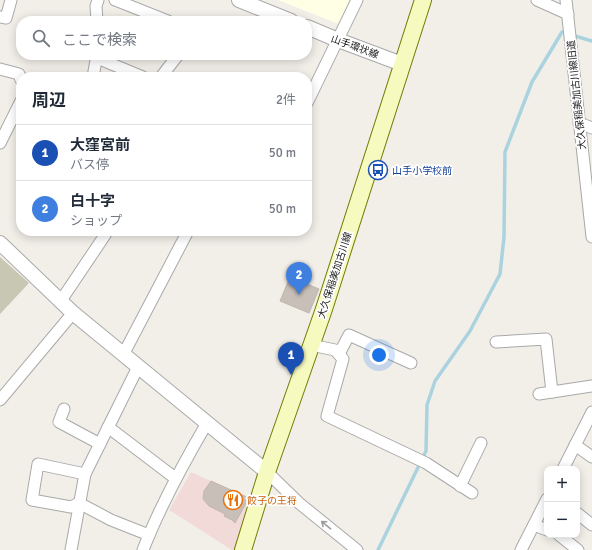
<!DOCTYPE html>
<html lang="ja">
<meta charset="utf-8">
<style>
body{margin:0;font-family:Signika,"Noto Sans JP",sans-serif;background:#f2f2f3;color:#1f2937}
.controls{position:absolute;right:12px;bottom:12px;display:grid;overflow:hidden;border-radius:8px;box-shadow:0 2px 10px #0003}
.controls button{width:36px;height:36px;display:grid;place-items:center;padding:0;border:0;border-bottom:1px solid #e0e1e3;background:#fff;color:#1f2937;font:20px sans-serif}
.you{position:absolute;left:379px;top:355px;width:14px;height:14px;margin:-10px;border:3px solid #fff;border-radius:50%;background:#1a73e8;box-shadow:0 0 0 6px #1a73e833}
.badge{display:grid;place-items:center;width:26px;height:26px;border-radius:50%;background:#d40000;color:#fff;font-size:13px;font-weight:700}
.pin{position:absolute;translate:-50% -33px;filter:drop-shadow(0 1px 2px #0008)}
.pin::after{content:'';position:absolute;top:21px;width:14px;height:12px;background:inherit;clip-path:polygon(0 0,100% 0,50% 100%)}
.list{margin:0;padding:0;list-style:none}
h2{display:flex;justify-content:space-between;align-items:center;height:52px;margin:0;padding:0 16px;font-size:17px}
h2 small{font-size:13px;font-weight:400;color:#747a83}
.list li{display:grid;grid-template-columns:26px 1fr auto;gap:12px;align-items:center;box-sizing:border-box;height:56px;padding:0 16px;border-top:1px solid #e0e1e3}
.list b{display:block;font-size:15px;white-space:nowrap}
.list p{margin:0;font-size:13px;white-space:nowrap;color:#747a83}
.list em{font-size:13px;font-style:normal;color:#747a83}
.icon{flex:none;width:22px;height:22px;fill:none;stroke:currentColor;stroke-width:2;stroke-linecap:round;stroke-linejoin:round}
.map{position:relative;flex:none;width:592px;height:550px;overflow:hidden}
.search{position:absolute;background:#fff;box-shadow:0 2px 10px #0003;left:16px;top:16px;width:296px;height:44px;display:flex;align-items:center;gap:10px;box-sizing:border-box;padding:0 14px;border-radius:16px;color:#747a83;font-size:15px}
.panel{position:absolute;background:#fff;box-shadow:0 2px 10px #0003;left:16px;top:72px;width:296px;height:164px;border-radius:16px}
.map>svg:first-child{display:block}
</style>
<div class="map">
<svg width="592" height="550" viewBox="0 0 592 550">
<rect width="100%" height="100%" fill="#f2efe9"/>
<path fill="#f2dad9" d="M191 472 249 498 235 550H232L169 510Z"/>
<path fill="#ffffe5" d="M278 0H351L339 24Z"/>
<path fill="#c7c7b4" d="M0 257 29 283 0 314Z"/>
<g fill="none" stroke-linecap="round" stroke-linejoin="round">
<path stroke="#aad3df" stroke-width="3.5" d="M378 550 426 451 427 405 435 381 470 331 500 274 504 237 505 152 532 82 562 32 592 41"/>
</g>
<g fill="#c7bfb8" stroke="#c4b6ab">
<path d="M290 277 319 289 309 313 280 301Z"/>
<path d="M211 481 249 498 235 523 232 520 224 516 225 514 209 506 203 499 204 491Z"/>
</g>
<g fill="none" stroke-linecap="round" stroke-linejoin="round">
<defs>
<g id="minor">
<path d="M115 0 168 21"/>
<path d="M537 0 568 14"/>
<path d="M566 0 592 237"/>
<path d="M0 17 6 18 11 0"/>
<path d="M97 21 96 6 98 0"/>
<path d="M93 55 97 58 143 77"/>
<path d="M0 69 19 74 21 80"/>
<path d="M93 77 97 55"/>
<path d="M161 77 178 55"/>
<path d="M307 103 357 0"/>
<path d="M579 123 592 128"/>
<path d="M0 143 21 101"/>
<path d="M60 302 105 235 107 231"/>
<path d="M496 342 546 339 552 392"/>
<path d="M311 345 335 350 343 359 327 416 426 463 472 493"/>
<path d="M339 354 349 335 411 363"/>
<path d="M123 355 188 231"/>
<path d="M539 394 592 386"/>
<path d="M0 400 73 313"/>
<path d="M64 409 59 422 100 444"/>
<path d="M108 427 175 478"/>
<path d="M575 445 592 457"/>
<path d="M563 469 592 412"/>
<path d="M267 472 299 503 357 550"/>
<path d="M85 474 38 464 32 500 71 507 79 503 111 520 149 535"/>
<path d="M460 486 481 443"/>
<path d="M577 513 592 525"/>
<path d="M534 525 547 530"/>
<path d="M559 535 578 550"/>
<path d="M71 550 85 474 138 367"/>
<path d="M143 550C160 506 183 464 207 423"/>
<path d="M521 550 547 499"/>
</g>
<g id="tertiary">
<path d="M239 0 291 21"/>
<path d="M307 27 338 40 402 64"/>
<path d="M0 243 73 313 207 423 267 472"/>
</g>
<path id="secondary" d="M243 550 267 472 324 309 423 0"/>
</defs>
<use href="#minor" stroke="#a9a9a9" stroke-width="13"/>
<use href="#tertiary" stroke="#a9a9a9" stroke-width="16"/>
<use href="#secondary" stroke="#707d05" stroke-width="18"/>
<use href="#minor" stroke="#fff" stroke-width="11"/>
<use href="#tertiary" stroke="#fff" stroke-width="14"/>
<use href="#secondary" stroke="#f7fabf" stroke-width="16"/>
</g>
<defs><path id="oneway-shaft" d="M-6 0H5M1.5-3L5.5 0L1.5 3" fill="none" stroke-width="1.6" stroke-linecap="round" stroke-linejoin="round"/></defs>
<use stroke="#9c9c9c" href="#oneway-shaft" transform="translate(326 525) rotate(-141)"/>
<defs>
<symbol id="bus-ring" viewBox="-11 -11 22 22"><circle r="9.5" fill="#fff" stroke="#1a4fb4" stroke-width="1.5"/><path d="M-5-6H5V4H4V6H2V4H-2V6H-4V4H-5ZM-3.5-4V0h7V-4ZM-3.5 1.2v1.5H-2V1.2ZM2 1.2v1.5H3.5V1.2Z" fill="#1a4fb4"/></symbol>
<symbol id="restaurant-ring" viewBox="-11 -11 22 22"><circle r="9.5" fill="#fff" stroke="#e8710a" stroke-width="1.5"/><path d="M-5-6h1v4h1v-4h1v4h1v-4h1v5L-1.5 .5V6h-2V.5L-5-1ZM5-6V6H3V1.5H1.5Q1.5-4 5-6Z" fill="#e8710a"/></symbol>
</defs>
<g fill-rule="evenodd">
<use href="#bus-ring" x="367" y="159" width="22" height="22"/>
<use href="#restaurant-ring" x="222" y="489" width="22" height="22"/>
</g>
<g text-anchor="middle" stroke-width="3.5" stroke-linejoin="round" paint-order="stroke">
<g font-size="10" fill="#222" stroke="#fff">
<text transform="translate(355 46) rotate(20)" y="4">山手環状線</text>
<text transform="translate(576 95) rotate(-96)" y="4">大久保稲美加古川線旧道</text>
<text transform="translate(334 275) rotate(-72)" y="4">大久保稲美加古川線</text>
</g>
<g font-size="10" fill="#164399" stroke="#fff" text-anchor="start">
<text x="392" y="174">山手小学校前</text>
</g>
<g font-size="10" fill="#c56008" stroke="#fff" text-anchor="start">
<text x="247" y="504">餃子の王将</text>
</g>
</g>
</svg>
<div class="controls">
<button>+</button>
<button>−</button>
</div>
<div class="you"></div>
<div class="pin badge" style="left:291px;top:375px;background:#1a4fb4">1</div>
<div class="pin badge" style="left:299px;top:295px;background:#3f7fe0">2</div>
<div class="search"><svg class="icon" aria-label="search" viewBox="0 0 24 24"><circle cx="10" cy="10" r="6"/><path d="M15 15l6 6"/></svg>ここで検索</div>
<section class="panel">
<h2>周辺<small>2件</small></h2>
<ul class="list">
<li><span class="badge" style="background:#1a4fb4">1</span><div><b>大窪宮前</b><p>バス停</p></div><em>50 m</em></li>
<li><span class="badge" style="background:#3f7fe0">2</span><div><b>白十字</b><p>ショップ</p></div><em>50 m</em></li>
</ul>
</section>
</div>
